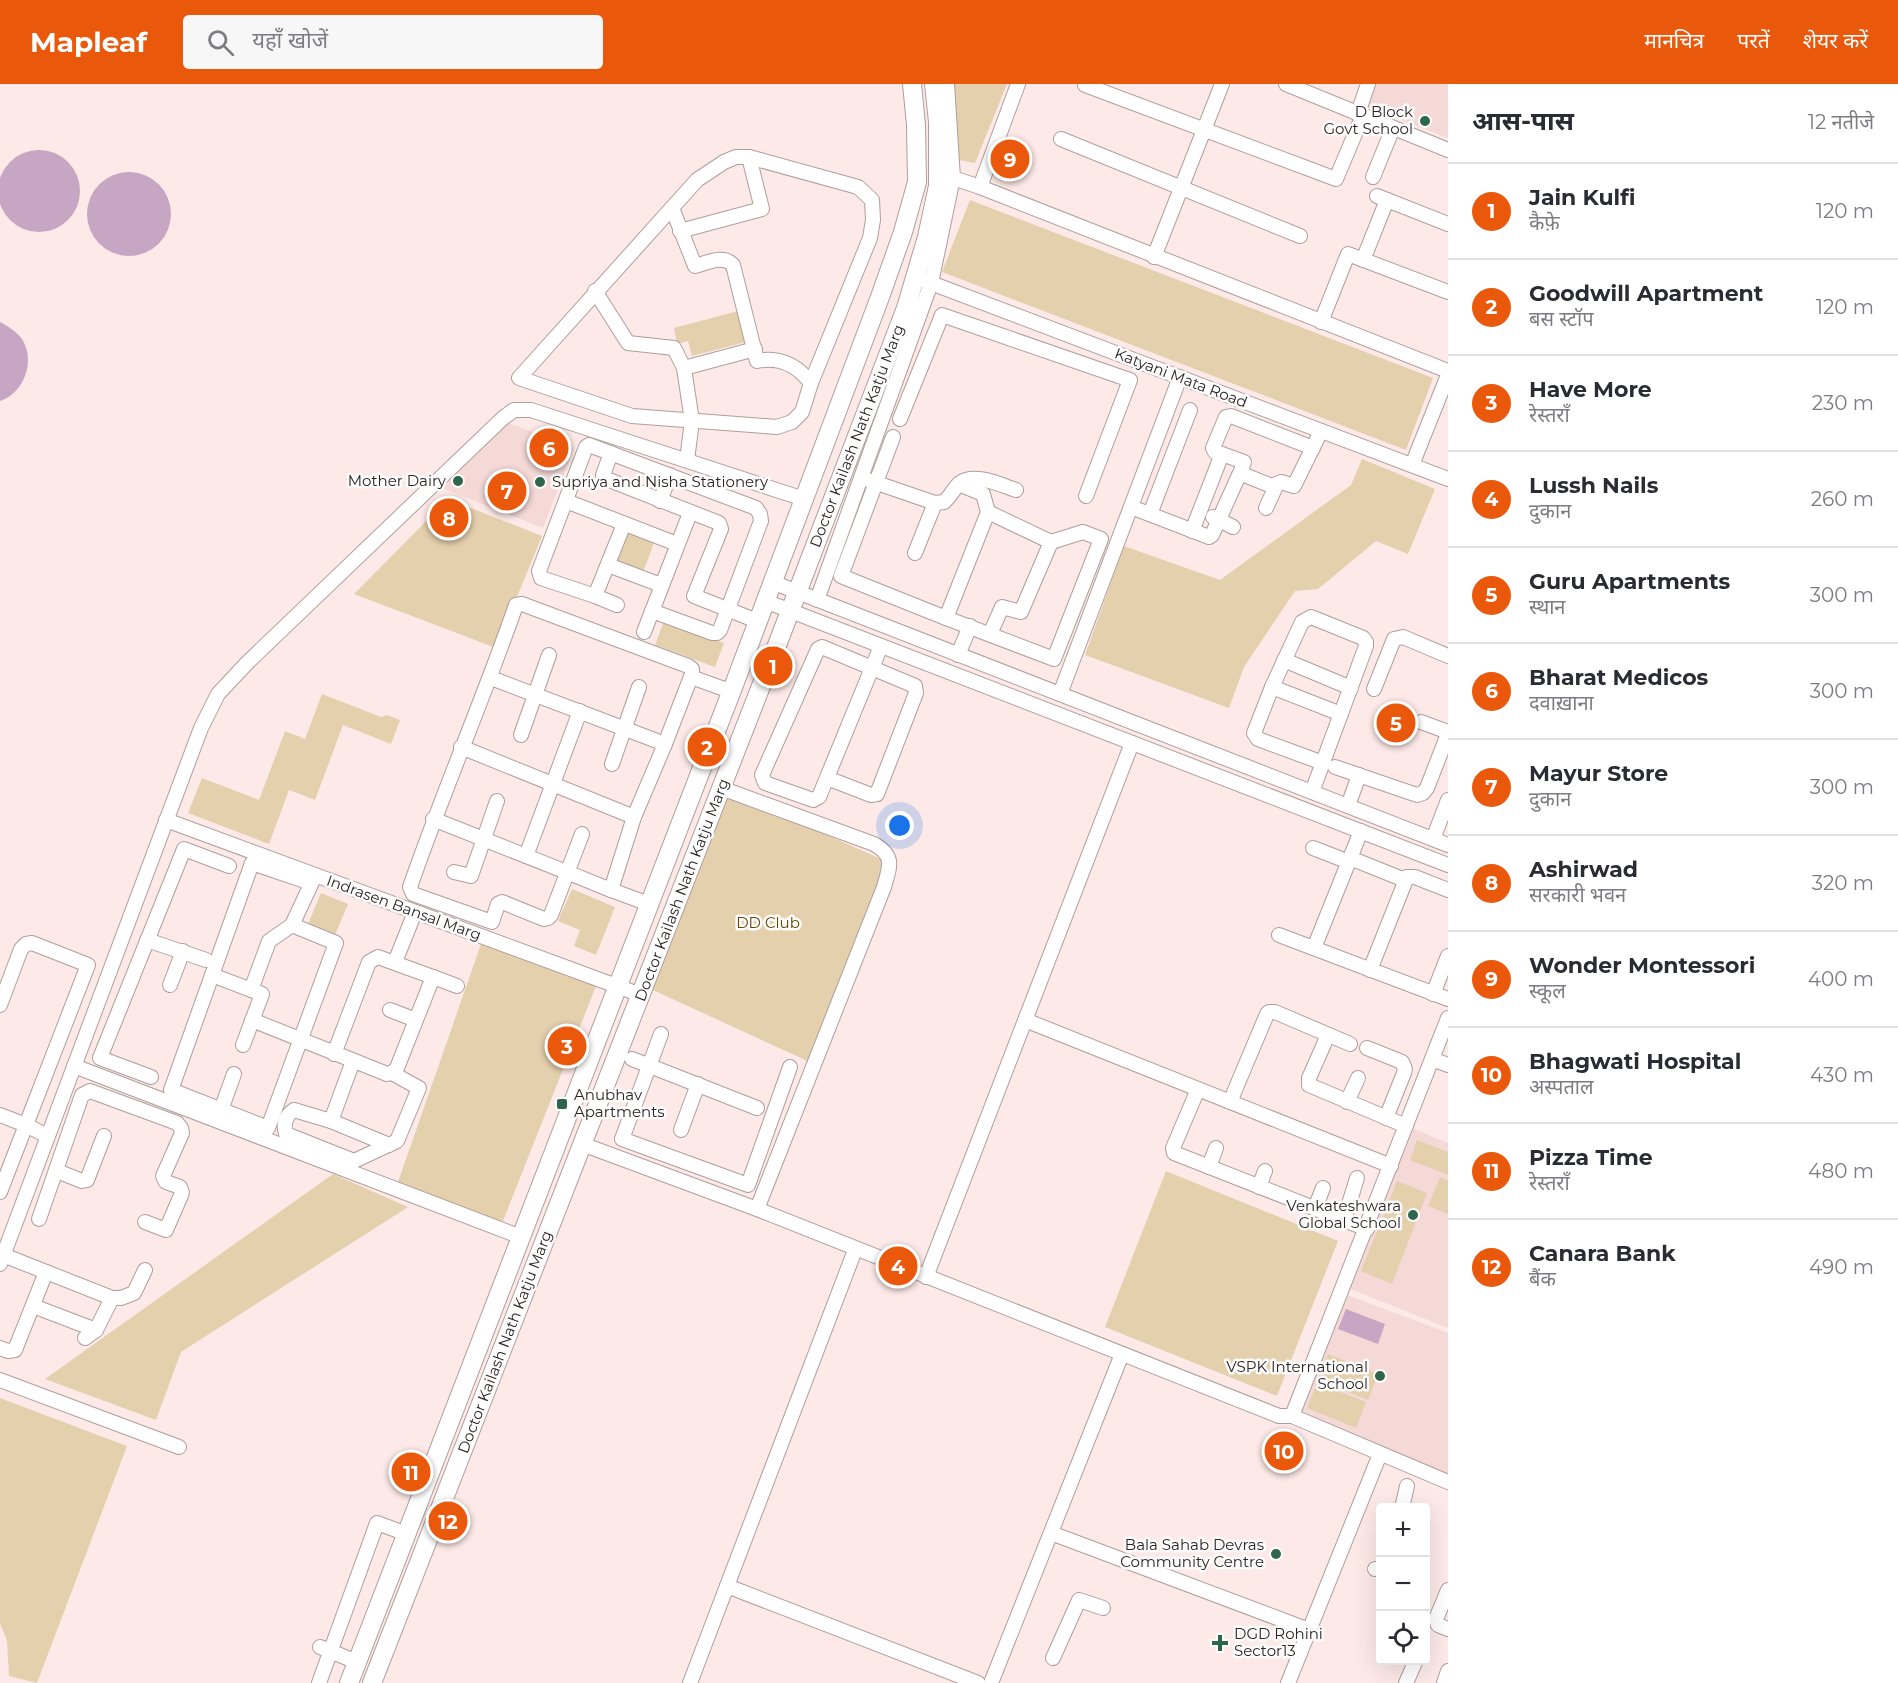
<!DOCTYPE html>
<html lang="hi">
<meta charset="utf-8">
<style>
body{margin:0;font-family:Montserrat,"Noto Sans Devanagari",sans-serif;background:#f7f7f7;color:#2b2b33}
.controls{position:absolute;right:18px;bottom:18px;display:grid;overflow:hidden;border-radius:6px;box-shadow:0 6px 24px #0002}
.controls button{width:54px;height:54px;display:grid;place-items:center;padding:0;border:0;border-bottom:2px solid #e1e1e2;background:#fff;color:#2b2b33;font:30px sans-serif}
.you{position:absolute;left:900px;top:742px;width:21px;height:21px;margin:-15px;border:4px solid #fff;border-radius:50%;background:#1a73e8;box-shadow:0 0 0 9px #1a73e833}
.badge{display:grid;place-items:center;width:39px;height:39px;border-radius:50%;background:#ea580c;color:#fff;font-size:20px;font-weight:700}
.pin{position:absolute;translate:-50% -50%;border:3px solid #fff;box-shadow:0 2px 6px #0006}
.list{margin:0;padding:0;list-style:none}
h2{display:flex;justify-content:space-between;align-items:center;height:78px;margin:0;padding:0 24px;font-size:26px}
h2 small{font-size:20px;font-weight:400;color:#7c7c81}
.list li{display:grid;grid-template-columns:39px 1fr auto;gap:18px;align-items:center;box-sizing:border-box;height:96px;padding:0 24px;border-top:2px solid #e1e1e2}
.list b{display:block;font-size:22px;white-space:nowrap}
.list p{margin:0;font-size:20px;white-space:nowrap;color:#7c7c81}
.list em{font-size:20px;font-style:normal;color:#7c7c81}
.icon{flex:none;width:33px;height:33px;fill:none;stroke:currentColor;stroke-width:2;stroke-linecap:round;stroke-linejoin:round}
.map{position:relative;flex:none;width:1448px;height:1599px;overflow:hidden}
header{display:flex;align-items:center;gap:36px;box-sizing:border-box;height:84px;padding:0 30px;background:#ea580c;color:#fff}
header strong{font-size:28px}
nav{display:flex;gap:33px;margin-inline-start:auto;font-size:21px}
.search{width:420px;height:54px;background:#f7f7f7;display:flex;align-items:center;gap:15px;box-sizing:border-box;padding:0 21px;border-radius:6px;color:#7c7c81;font-size:22px}
main{display:flex}
aside{flex:1;background:#fff}
.map>svg:first-child{display:block}
</style>
<header>
<strong>Mapleaf</strong>
<div class="search"><svg class="icon" aria-label="search" viewBox="0 0 24 24"><circle cx="10" cy="10" r="6"/><path d="M15 15l6 6"/></svg>यहाँ खोजें</div>
<nav><a>मानचित्र</a><a>परतें</a><a>शेयर करें</a></nav>
</header>
<main>
<div class="map">
<svg width="1448" height="1599" viewBox="0 0 1448 1599">
<rect width="100%" height="100%" fill="#fdeae8"/>
<g fill="#f4d9d7">
<path d="M1365 0H1448V54L1357 19Z"/>
<path d="M507 338 574 364 543 444 442 404Z"/>
<path d="M1412 1044 1448 1059V1244L1348 1204Z"/>
<path d="M1342 1209 1448 1249V1399L1298 1335Z"/>
</g>
<g fill="#e5d0ad">
<path d="M952 0H1007L975 79 959 76Z"/>
<path d="M970 116 1433 294 1406 366 942 188Z"/>
<path d="M738 227 746 258 692 272 688 257 677 260 674 244Z"/>
<path d="M1362 375 1435 405 1408 470 1376 457 1318 505 1295 507 1244 583 1229 624 1085 571 1124 462 1220 496 1351 401Z"/>
<path d="M448 415 542 452 496 564 354 510Z"/>
<path d="M625 442 656 454 643 488 613 476Z"/>
<path d="M664 537 724 559 715 583 655 561Z"/>
<path d="M322 610 381 633 387 631 400 636 391 660 343 641 315 716 289 706 269 760 188 729 202 694 259 716 285 647 305 655Z"/>
<path d="M721 704 890 779 814 980 644 902Z"/>
<path d="M572 805 615 823 596 871 574 862 580 846 558 837Z"/>
<path d="M321 809 348 820 335 851 308 840Z"/>
<path d="M482 857 598 897 501 1142 397 1101Z"/>
<path d="M1417 1056 1448 1068V1091L1410 1076Z"/>
<path d="M1166 1087 1338 1157 1277 1312 1105 1243Z"/>
<path d="M333 1090 408 1123 181 1268 156 1336 45 1295Z"/>
<path d="M1440 1093 1448 1097V1130L1428 1122Z"/>
<path d="M1397 1097 1427 1109 1392 1200 1361 1187Z"/>
<path d="M1328 1270 1378 1290 1368 1316 1318 1296Z"/>
<path d="M1317 1299 1366 1318 1356 1344 1307 1324Z"/>
<path d="M0 1314 127 1362 37 1599 9 1592 7 1557 0 1539Z"/>
</g>
<g fill="#c7a6c3">
<circle cx="39" cy="107" r="41"/>
<circle cx="129" cy="130" r="42"/>
<path d="M0 238C9 243 16 247 22 255 36 277 24 309 0 317Z"/>
<path d="M1346 1225 1385 1240 1378 1260 1338 1245Z"/>
</g>
<g fill="none" stroke-linecap="round" stroke-linejoin="round">
<defs>
<g id="minor">
<path d="M1286 0 1448 66"/>
<path d="M1085 1 1336 95 1363 31"/>
<path d="M1358 29 1368 0"/>
<path d="M1061 55 1300 152"/>
<path d="M736 73H749L858 103 872 116 873 136 870 154 811 299 802 328 792 338 777 343 632 332 519 294 697 96 724 78Z"/>
<path d="M938 89 980 103 1448 287"/>
<path d="M1373 93 1393 44"/>
<path d="M980 103 1018 0"/>
<path d="M1377 112 1448 140"/>
<path d="M672 124 695 182C707 179 723 170 733 181L757 277C780 272 797 281 811 299"/>
<path d="M680 147 762 125 749 73"/>
<path d="M1154 173 1222 0"/>
<path d="M1363 176 1387 116"/>
<path d="M915 193 1448 395"/>
<path d="M595 207 628 259 674 264 684 284"/>
<path d="M1321 238 1348 170 1448 208"/>
<path d="M900 335 942 231 1130 296 1086 412"/>
<path d="M893 353 841 492 946 534 988 428 983 410 959 400"/>
<path d="M611 369 603 391 604 394 719 439 721 445 694 512 757 537"/>
<path d="M1222 370 1244 378 1240 390"/>
<path d="M687 376 692 337 684 284 755 265"/>
<path d="M1412 381 1448 291"/>
<path d="M868 396 935 419 944 418C950 413 954 404 960 399 974 388 1001 401 1016 406"/>
<path d="M566 417 677 460"/>
<path d="M660 417 670 391"/>
<path d="M1131 423 1209 453 1212 451 1239 391 1242 390 1272 402 1281 398 1294 402 1321 347"/>
<path d="M1266 424 1276 402"/>
<path d="M1150 430 1190 326"/>
<path d="M1213 433 1233 443"/>
<path d="M624 440 595 512 541 494 539 487 586 363 589 361 756 424 760 430 761 437 720 546 717 549H712L652 527"/>
<path d="M1192 447 1222 370 1215 368 1213 364 1226 333 1231 332 1313 364"/>
<path d="M915 469 935 419"/>
<path d="M608 481 661 501"/>
<path d="M772 498 1448 761"/>
<path d="M595 512 617 521"/>
<path d="M817 516 931 199 953 94 947 0"/>
<path d="M765 517 1448 781"/>
<path d="M946 534 1054 575 1101 455 1083 448 1051 458 988 428"/>
<path d="M644 548 690 429"/>
<path d="M990 550 1002 523 1021 528 1051 458"/>
<path d="M958 571 970 542"/>
<path d="M1284 576 1351 604"/>
<path d="M691 593 730 607"/>
<path d="M491 594 665 660"/>
<path d="M1272 603 1341 630"/>
<path d="M1374 605 1394 555 1403 553 1448 572"/>
<path d="M1060 610 1180 293"/>
<path d="M1421 638 1448 648"/>
<path d="M521 651 549 571"/>
<path d="M461 663 634 733"/>
<path d="M612 680 639 603"/>
<path d="M1335 683 1417 711 1423 709 1427 704 1448 650"/>
<path d="M827 694 871 711 877 710 916 609 915 602 822 563 818 565 762 691 765 699 813 716 819 713 881 562"/>
<path d="M721 704 874 760C895 772 890 782 884 803L757 1125"/>
<path d="M1312 708 1366 562V558L1363 554 1311 533 1302 538 1272 603 1254 649 1258 655 1323 679"/>
<path d="M1348 722 1359 691"/>
<path d="M433 735C493 759 552 782 611 806L634 733 665 660 692 590V585L688 582 522 520 516 521C483 616 443 708 410 803L413 810 492 838 498 820 502 818 544 835 548 834 551 831 582 750"/>
<path d="M166 736 641 911"/>
<path d="M1433 755 1448 716"/>
<path d="M1313 764 1349 778"/>
<path d="M526 772 580 627"/>
<path d="M1350 774 1405 796"/>
<path d="M454 788 471 792 497 717"/>
<path d="M611 806 649 820"/>
<path d="M292 841 336 859 268 1044 171 1006 252 779 311 799"/>
<path d="M1279 851 1448 915"/>
<path d="M147 856 206 876"/>
<path d="M1314 864 1361 747"/>
<path d="M395 878 415 828"/>
<path d="M1370 886 1407 793H1415L1448 806"/>
<path d="M212 891 262 910 243 961"/>
<path d="M433 893 457 902"/>
<path d="M170 901 183 867"/>
<path d="M251 906 269 857 292 841 314 794"/>
<path d="M1433 910 1448 872"/>
<path d="M0 921 21 865 26 860 32 859 88 881 0 1108"/>
<path d="M390 926 416 936"/>
<path d="M252 936 387 990 392 989 397 984 433 893 378 873 369 878 334 970"/>
<path d="M1025 936 1391 1082"/>
<path d="M661 950 622 1055 748 1101 790 983"/>
<path d="M1328 951 1309 994V1001L1406 1042"/>
<path d="M1367 964 1402 978 1405 985 1404 989 1386 1034"/>
<path d="M632 975 757 1024"/>
<path d="M1432 975 1448 981"/>
<path d="M74 982 521 1153"/>
<path d="M151 993 100 974 106 959 184 765 229 782"/>
<path d="M1198 1005 1173 1064 1174 1069 1367 1145"/>
<path d="M1230 1018 1267 930 1269 928H1275L1350 960"/>
<path d="M1347 1018 1358 994"/>
<path d="M221 1026 234 990"/>
<path d="M0 1031 26 1041 47 1052"/>
<path d="M331 1037 353 977"/>
<path d="M681 1046 698 1000"/>
<path d="M582 1060 757 1125 1279 1332H1292L1448 1398"/>
<path d="M389 1061 331 1037 294 1026C285 1032 283 1040 286 1050L354 1077 397 1057 419 1004 392 989"/>
<path d="M1209 1083 1216 1064"/>
<path d="M57 1087 82 1097 87 1096 104 1052"/>
<path d="M1259 1103 1265 1087"/>
<path d="M1315 1124 1323 1104"/>
<path d="M39 1135 82 1011 90 1007 177 1039 181 1044 182 1049 163 1092 166 1098 180 1103 182 1109 166 1146 145 1138"/>
<path d="M1344 1136 1357 1094"/>
<path d="M3 1171 112 1214H121L134 1209 145 1186"/>
<path d="M0 1180 201 644 218 610 247 579 503 334 514 326H531L804 415"/>
<path d="M926 1193 1132 659"/>
<path d="M33 1222 96 1246"/>
<path d="M85 1254 96 1246 112 1214"/>
<path d="M0 1264 8 1267 15 1266 46 1188"/>
<path d="M0 1296 179 1363"/>
<path d="M1292 1332 1448 934"/>
<path d="M1402 1424 1407 1402"/>
<path d="M1051 1449 1309 1546"/>
<path d="M1375 1485 1380 1484"/>
<path d="M727 1502 978 1599"/>
<path d="M1448 1506 1436 1535 1438 1541 1448 1545"/>
<path d="M320 1563 357 1578"/>
<path d="M1053 1574 1079 1516 1103 1524"/>
<path d="M319 1599 377 1439 407 1450"/>
<path d="M690 1599 855 1166"/>
<path d="M991 1599 1122 1270"/>
<path d="M1288 1599 1380 1370"/>
<path d="M1406 1599 1416 1576"/>
<path d="M1444 1599 1448 1587"/>
</g>
<g id="major">
<path d="M349 1599 737 593 880 213 903 148 917 98 916 41 912 0"/>
<path d="M372 1599 779 556 906 224 927 153 938 102V38L934 0"/>
</g>
</defs>
<use href="#minor" stroke="#af9e9c" stroke-width="16"/>
<use href="#major" stroke="#af9e9c" stroke-width="20"/>
<use href="#minor" stroke="#fff" stroke-width="14"/>
<use href="#major" stroke="#fff" stroke-width="18"/>
</g>
<g fill="#2d654d" stroke="#fcfcfc" stroke-width="2">
<circle cx="1425" cy="37" r="6"/>
<circle cx="458" cy="397" r="6"/>
<circle cx="540" cy="398" r="6"/>
<rect x="556" y="1014" width="12" height="12" rx="3"/>
<circle cx="1413" cy="1131" r="6"/>
<circle cx="1380" cy="1292" r="6"/>
<circle cx="1276" cy="1470" r="6"/>
<path d="M1217 1550h6v6h6v6h-6v6h-6v-6h-6v-6h6z"/>
</g>
<g text-anchor="middle" stroke-width="5" stroke-linejoin="round" paint-order="stroke">
<g font-size="15" fill="#2c2524" stroke="#fcfcfc" text-anchor="end">
<text x="1413" y="33">D Block<tspan x="1413" dy="17">Govt School</tspan></text>
<text x="446" y="402">Mother Dairy</text>
<text x="552" y="403" text-anchor="start">Supriya and Nisha Stationery</text>
<text x="574" y="1016" text-anchor="start">Anubhav<tspan x="574" dy="17">Apartments</tspan></text>
<text x="1401" y="1127">Venkateshwara<tspan x="1401" dy="17">Global School</tspan></text>
<text x="1368" y="1288">VSPK International<tspan x="1368" dy="17">School</tspan></text>
<text x="1264" y="1466">Bala Sahab Devras<tspan x="1264" dy="17">Community Centre</tspan></text>
<text x="1234" y="1555" text-anchor="start">DGD Rohini<tspan x="1234" dy="17">Sector13</tspan></text>
</g>
<g font-size="15" fill="#2c2524" stroke="#fcfcfc">
<text transform="translate(1181 294) rotate(21)" y="5">Katyani Mata Road</text>
<text transform="translate(857 352) rotate(-69)" y="5">Doctor Kailash Nath Katju Marg</text>
<text transform="translate(682 806) rotate(-69)" y="5">Doctor Kailash Nath Katju Marg</text>
<text transform="translate(404 824) rotate(20)" y="5">Indrasen Bansal Marg</text>
<text transform="translate(505 1258) rotate(-69)" y="5">Doctor Kailash Nath Katju Marg</text>
</g>
<g font-size="15" fill="#664804" stroke="#fcfcfc">
<text x="768" y="844">DD Club</text>
</g>
</g>
</svg>
<div class="controls">
<button>+</button>
<button>−</button>
<button><svg class="icon" aria-label="locate" viewBox="0 0 24 24"><circle cx="12" cy="12" r="6"/><path d="M12 2v4M12 18v4M2 12h4M18 12h4"/></svg></button>
</div>
<div class="you"></div>
<div class="pin badge" style="left:773px;top:582px">1</div>
<div class="pin badge" style="left:707px;top:663px">2</div>
<div class="pin badge" style="left:567px;top:962px">3</div>
<div class="pin badge" style="left:898px;top:1182px">4</div>
<div class="pin badge" style="left:1396px;top:639px">5</div>
<div class="pin badge" style="left:549px;top:364px">6</div>
<div class="pin badge" style="left:507px;top:407px">7</div>
<div class="pin badge" style="left:449px;top:434px">8</div>
<div class="pin badge" style="left:1010px;top:75px">9</div>
<div class="pin badge" style="left:1284px;top:1367px">10</div>
<div class="pin badge" style="left:411px;top:1388px">11</div>
<div class="pin badge" style="left:448px;top:1437px">12</div>
</div>
<aside>
<h2>आस-पास<small>12 नतीजे</small></h2>
<ul class="list">
<li><span class="badge">1</span><div><b>Jain Kulfi</b><p>कैफ़े</p></div><em>120 m</em></li>
<li><span class="badge">2</span><div><b>Goodwill Apartment</b><p>बस स्टॉप</p></div><em>120 m</em></li>
<li><span class="badge">3</span><div><b>Have More</b><p>रेस्तराँ</p></div><em>230 m</em></li>
<li><span class="badge">4</span><div><b>Lussh Nails</b><p>दुकान</p></div><em>260 m</em></li>
<li><span class="badge">5</span><div><b>Guru Apartments</b><p>स्थान</p></div><em>300 m</em></li>
<li><span class="badge">6</span><div><b>Bharat Medicos</b><p>दवाख़ाना</p></div><em>300 m</em></li>
<li><span class="badge">7</span><div><b>Mayur Store</b><p>दुकान</p></div><em>300 m</em></li>
<li><span class="badge">8</span><div><b>Ashirwad</b><p>सरकारी भवन</p></div><em>320 m</em></li>
<li><span class="badge">9</span><div><b>Wonder Montessori</b><p>स्कूल</p></div><em>400 m</em></li>
<li><span class="badge">10</span><div><b>Bhagwati Hospital</b><p>अस्पताल</p></div><em>430 m</em></li>
<li><span class="badge">11</span><div><b>Pizza Time</b><p>रेस्तराँ</p></div><em>480 m</em></li>
<li><span class="badge">12</span><div><b>Canara Bank</b><p>बैंक</p></div><em>490 m</em></li>
</ul>
</aside>
</main>
